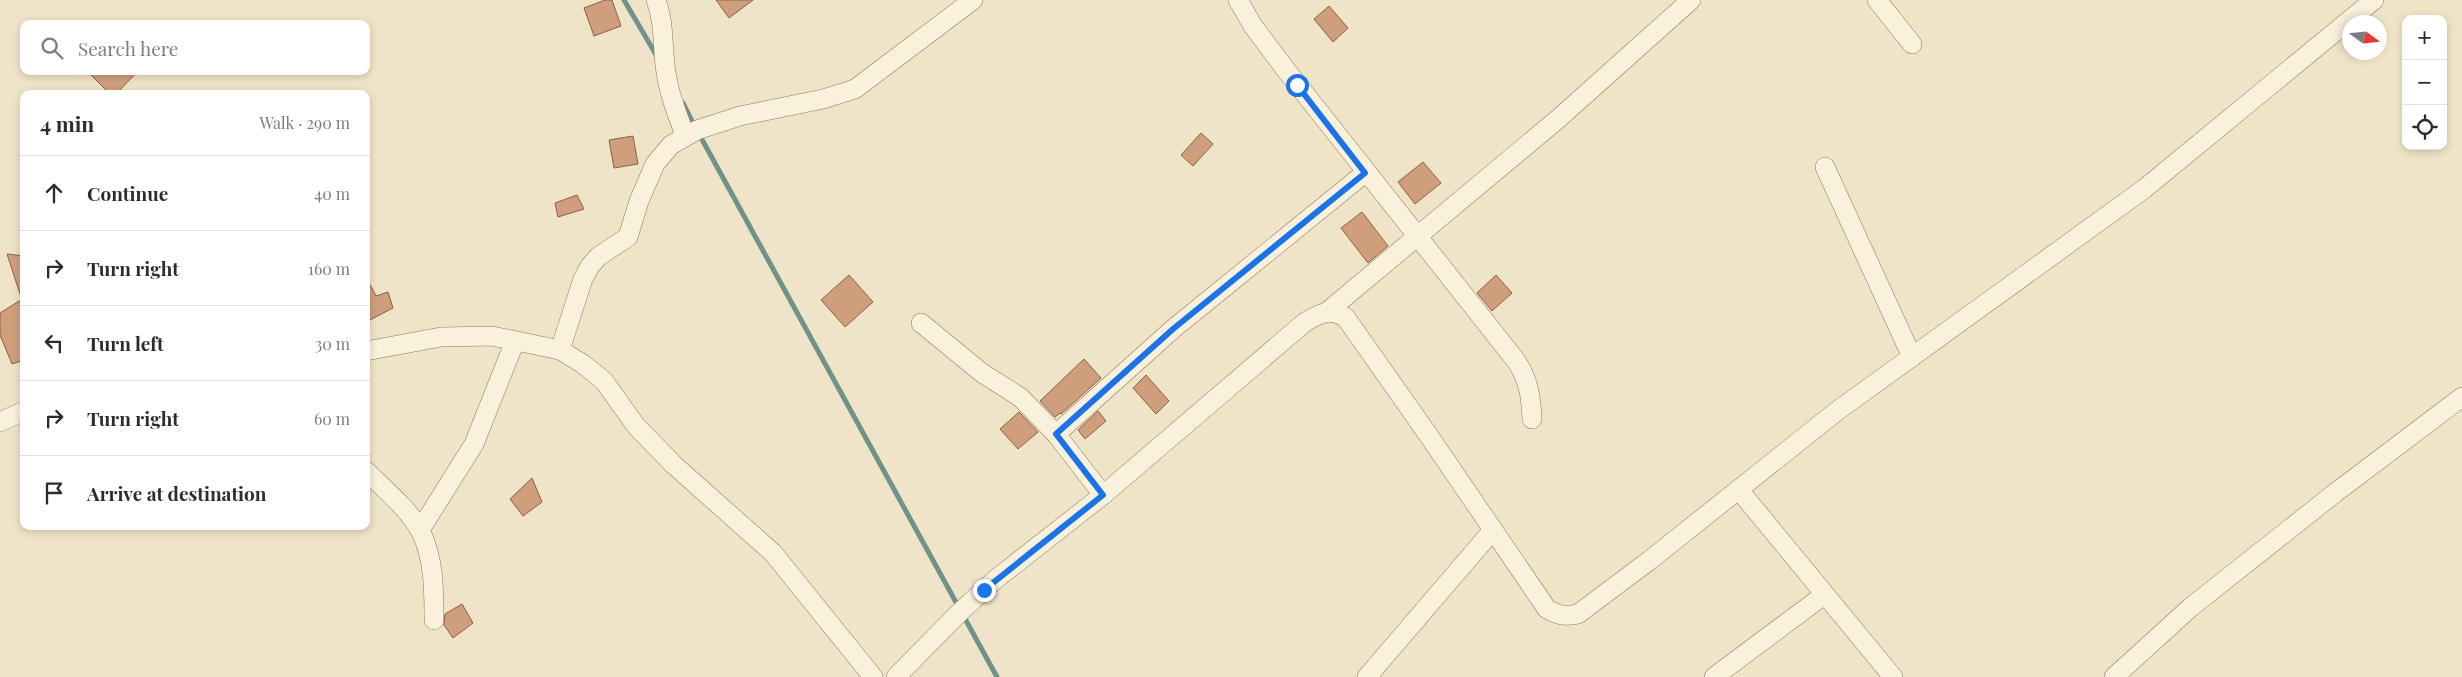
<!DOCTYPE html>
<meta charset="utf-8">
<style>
body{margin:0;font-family:"Playfair Display",serif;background:#f7f7f7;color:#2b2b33}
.controls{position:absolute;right:15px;top:15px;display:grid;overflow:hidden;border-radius:10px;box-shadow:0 2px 8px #0003}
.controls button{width:45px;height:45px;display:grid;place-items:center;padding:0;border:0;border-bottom:1px solid #e1e1e2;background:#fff;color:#2b2b33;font:25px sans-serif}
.compass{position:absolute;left:2342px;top:15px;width:45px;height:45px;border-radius:50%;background:#fff;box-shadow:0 2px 8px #0003;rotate:105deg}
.stop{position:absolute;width:15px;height:15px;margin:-11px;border:4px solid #1a73e8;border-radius:50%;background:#fff}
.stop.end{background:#1a73e8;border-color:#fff;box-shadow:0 1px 5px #0008}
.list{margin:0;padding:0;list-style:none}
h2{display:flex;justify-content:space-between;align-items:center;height:65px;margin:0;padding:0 20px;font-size:21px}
h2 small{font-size:16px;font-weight:400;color:#7c7c81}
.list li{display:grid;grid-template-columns:32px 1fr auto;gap:15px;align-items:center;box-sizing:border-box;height:75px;padding:0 20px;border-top:1px solid #e1e1e2}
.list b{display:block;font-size:19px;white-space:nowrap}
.list em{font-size:16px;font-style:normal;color:#7c7c81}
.icon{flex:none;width:28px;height:28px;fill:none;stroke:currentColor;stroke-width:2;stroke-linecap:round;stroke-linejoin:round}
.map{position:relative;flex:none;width:2462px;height:677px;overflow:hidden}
.search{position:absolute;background:#fff;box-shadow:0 2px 8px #0003;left:20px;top:20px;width:350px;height:55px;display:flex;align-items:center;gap:12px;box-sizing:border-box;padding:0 18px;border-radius:10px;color:#7c7c81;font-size:19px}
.panel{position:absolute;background:#fff;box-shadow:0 2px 8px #0003;left:20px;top:90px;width:350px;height:440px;border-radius:10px}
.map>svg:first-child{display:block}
</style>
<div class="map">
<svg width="2462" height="677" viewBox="0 0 2462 677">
<rect width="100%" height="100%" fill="#f0e4c8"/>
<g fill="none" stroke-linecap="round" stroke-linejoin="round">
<g stroke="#6f938a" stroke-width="5">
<path d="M624 0 658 58"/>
<path d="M683 103 695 127"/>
<path d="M699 134 997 677"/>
</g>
</g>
<g fill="#cf9f7d" stroke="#8d5f41">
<path d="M605 0H612L621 26 594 36 584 8Z"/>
<path d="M716 0H753L729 18Z"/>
<path d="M1329 6 1348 28 1333 42 1314 19Z"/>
<path d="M87 71H138L116 94H110Z"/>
<path d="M1201 133 1213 144 1193 166 1181 155Z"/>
<path d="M633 136 638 164 614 168 609 140Z"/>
<path d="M1423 162 1441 183 1415 204 1398 182Z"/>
<path d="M577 195 584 209 558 217 555 203Z"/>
<path d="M1362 212 1388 246 1368 263 1341 228Z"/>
<path d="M7 254 24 256V296L21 297Z"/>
<path d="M849 275 873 302 845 327 821 300Z"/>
<path d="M1496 275 1512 293 1492 311 1477 293Z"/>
<path d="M366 277 376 296 388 292 393 308 366 322Z"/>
<path d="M24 298V360L12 364 0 335V313Z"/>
<path d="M1084 359 1101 378 1061 414 1060 413 1055 417 1040 401Z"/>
<path d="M1146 375 1169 401 1156 414 1133 388Z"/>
<path d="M1098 411 1106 421 1085 439 1078 430Z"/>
<path d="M1019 412 1038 432 1018 449 1000 429Z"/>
<path d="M532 478 542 502 523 516 510 499Z"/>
<path d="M462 604 473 623 453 638 444 625 445 614Z"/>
</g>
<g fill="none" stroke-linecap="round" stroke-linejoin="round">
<defs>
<g id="street">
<path d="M656 0C665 24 662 48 666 72 669 94 677 114 685 135"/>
<path d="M1238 0 1253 26 1286 70 1517 362C1529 381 1531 397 1532 419"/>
<path d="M1877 0 1912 44"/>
<path d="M1825 167 1912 357"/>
<path d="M1328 311 1558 119 1691 0"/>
<path d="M921 323 982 373 1020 397 1056 434 1103 495"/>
<path d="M560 350 583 279 590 266 599 256 628 237 639 201 655 164 671 145 697 130 740 116 823 99 855 89 973 0"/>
<path d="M366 351 441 337 492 336 560 350 583 364 604 381 636 426 674 465 773 553 873 677"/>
<path d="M0 422 24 411"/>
<path d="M1056 434 1173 329 1365 173"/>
<path d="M366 471C384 489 409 509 421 532 434 559 434 590 434 620"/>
<path d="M1739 490 1893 677"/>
<path d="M420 530 474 444 515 341"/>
<path d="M896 677 960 612 996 579 1103 495 1304 323C1318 314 1331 307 1346 318L1429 436 1547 609C1558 615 1565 617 1578 614L1650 560 1837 411 2144 189 2374 0"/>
<path d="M1367 677 1493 530"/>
<path d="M1714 677 1824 595"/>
<path d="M2114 677 2191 607 2335 493 2462 397"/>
</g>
</defs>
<use href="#street" stroke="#8d765c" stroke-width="20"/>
<use href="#street" stroke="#faf1dc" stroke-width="19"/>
</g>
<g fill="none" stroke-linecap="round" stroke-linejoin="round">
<path stroke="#1a73e8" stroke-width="6" d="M984 590 1103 495 1056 434 1173 329 1365 173 1297 85"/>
</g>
</svg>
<div class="controls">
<button>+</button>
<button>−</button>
<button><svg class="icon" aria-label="locate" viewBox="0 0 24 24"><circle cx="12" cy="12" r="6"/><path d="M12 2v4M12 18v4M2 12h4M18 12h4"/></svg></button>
</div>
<svg class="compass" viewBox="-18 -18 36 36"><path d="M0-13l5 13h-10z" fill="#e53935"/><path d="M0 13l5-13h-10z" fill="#7c7c81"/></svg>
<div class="stop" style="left:1297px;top:85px"></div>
<div class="stop end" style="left:984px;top:590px"></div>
<div class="search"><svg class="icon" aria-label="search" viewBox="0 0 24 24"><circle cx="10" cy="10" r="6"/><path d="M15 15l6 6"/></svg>Search here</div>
<section class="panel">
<h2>4 min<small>Walk · 290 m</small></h2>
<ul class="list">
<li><svg class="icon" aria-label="ahead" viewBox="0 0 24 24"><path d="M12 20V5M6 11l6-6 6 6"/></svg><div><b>Continue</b></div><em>40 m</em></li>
<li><svg class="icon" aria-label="right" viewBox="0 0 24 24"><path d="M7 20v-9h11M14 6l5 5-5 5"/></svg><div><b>Turn right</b></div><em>160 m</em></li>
<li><svg class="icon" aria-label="left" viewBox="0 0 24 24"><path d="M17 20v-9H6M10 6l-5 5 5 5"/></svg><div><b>Turn left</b></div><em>30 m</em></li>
<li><svg class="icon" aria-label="right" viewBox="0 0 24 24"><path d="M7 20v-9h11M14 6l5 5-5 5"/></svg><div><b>Turn right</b></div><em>60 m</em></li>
<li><svg class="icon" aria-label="arrive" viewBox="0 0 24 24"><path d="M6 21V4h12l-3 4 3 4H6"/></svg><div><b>Arrive at destination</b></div></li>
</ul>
</section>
</div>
